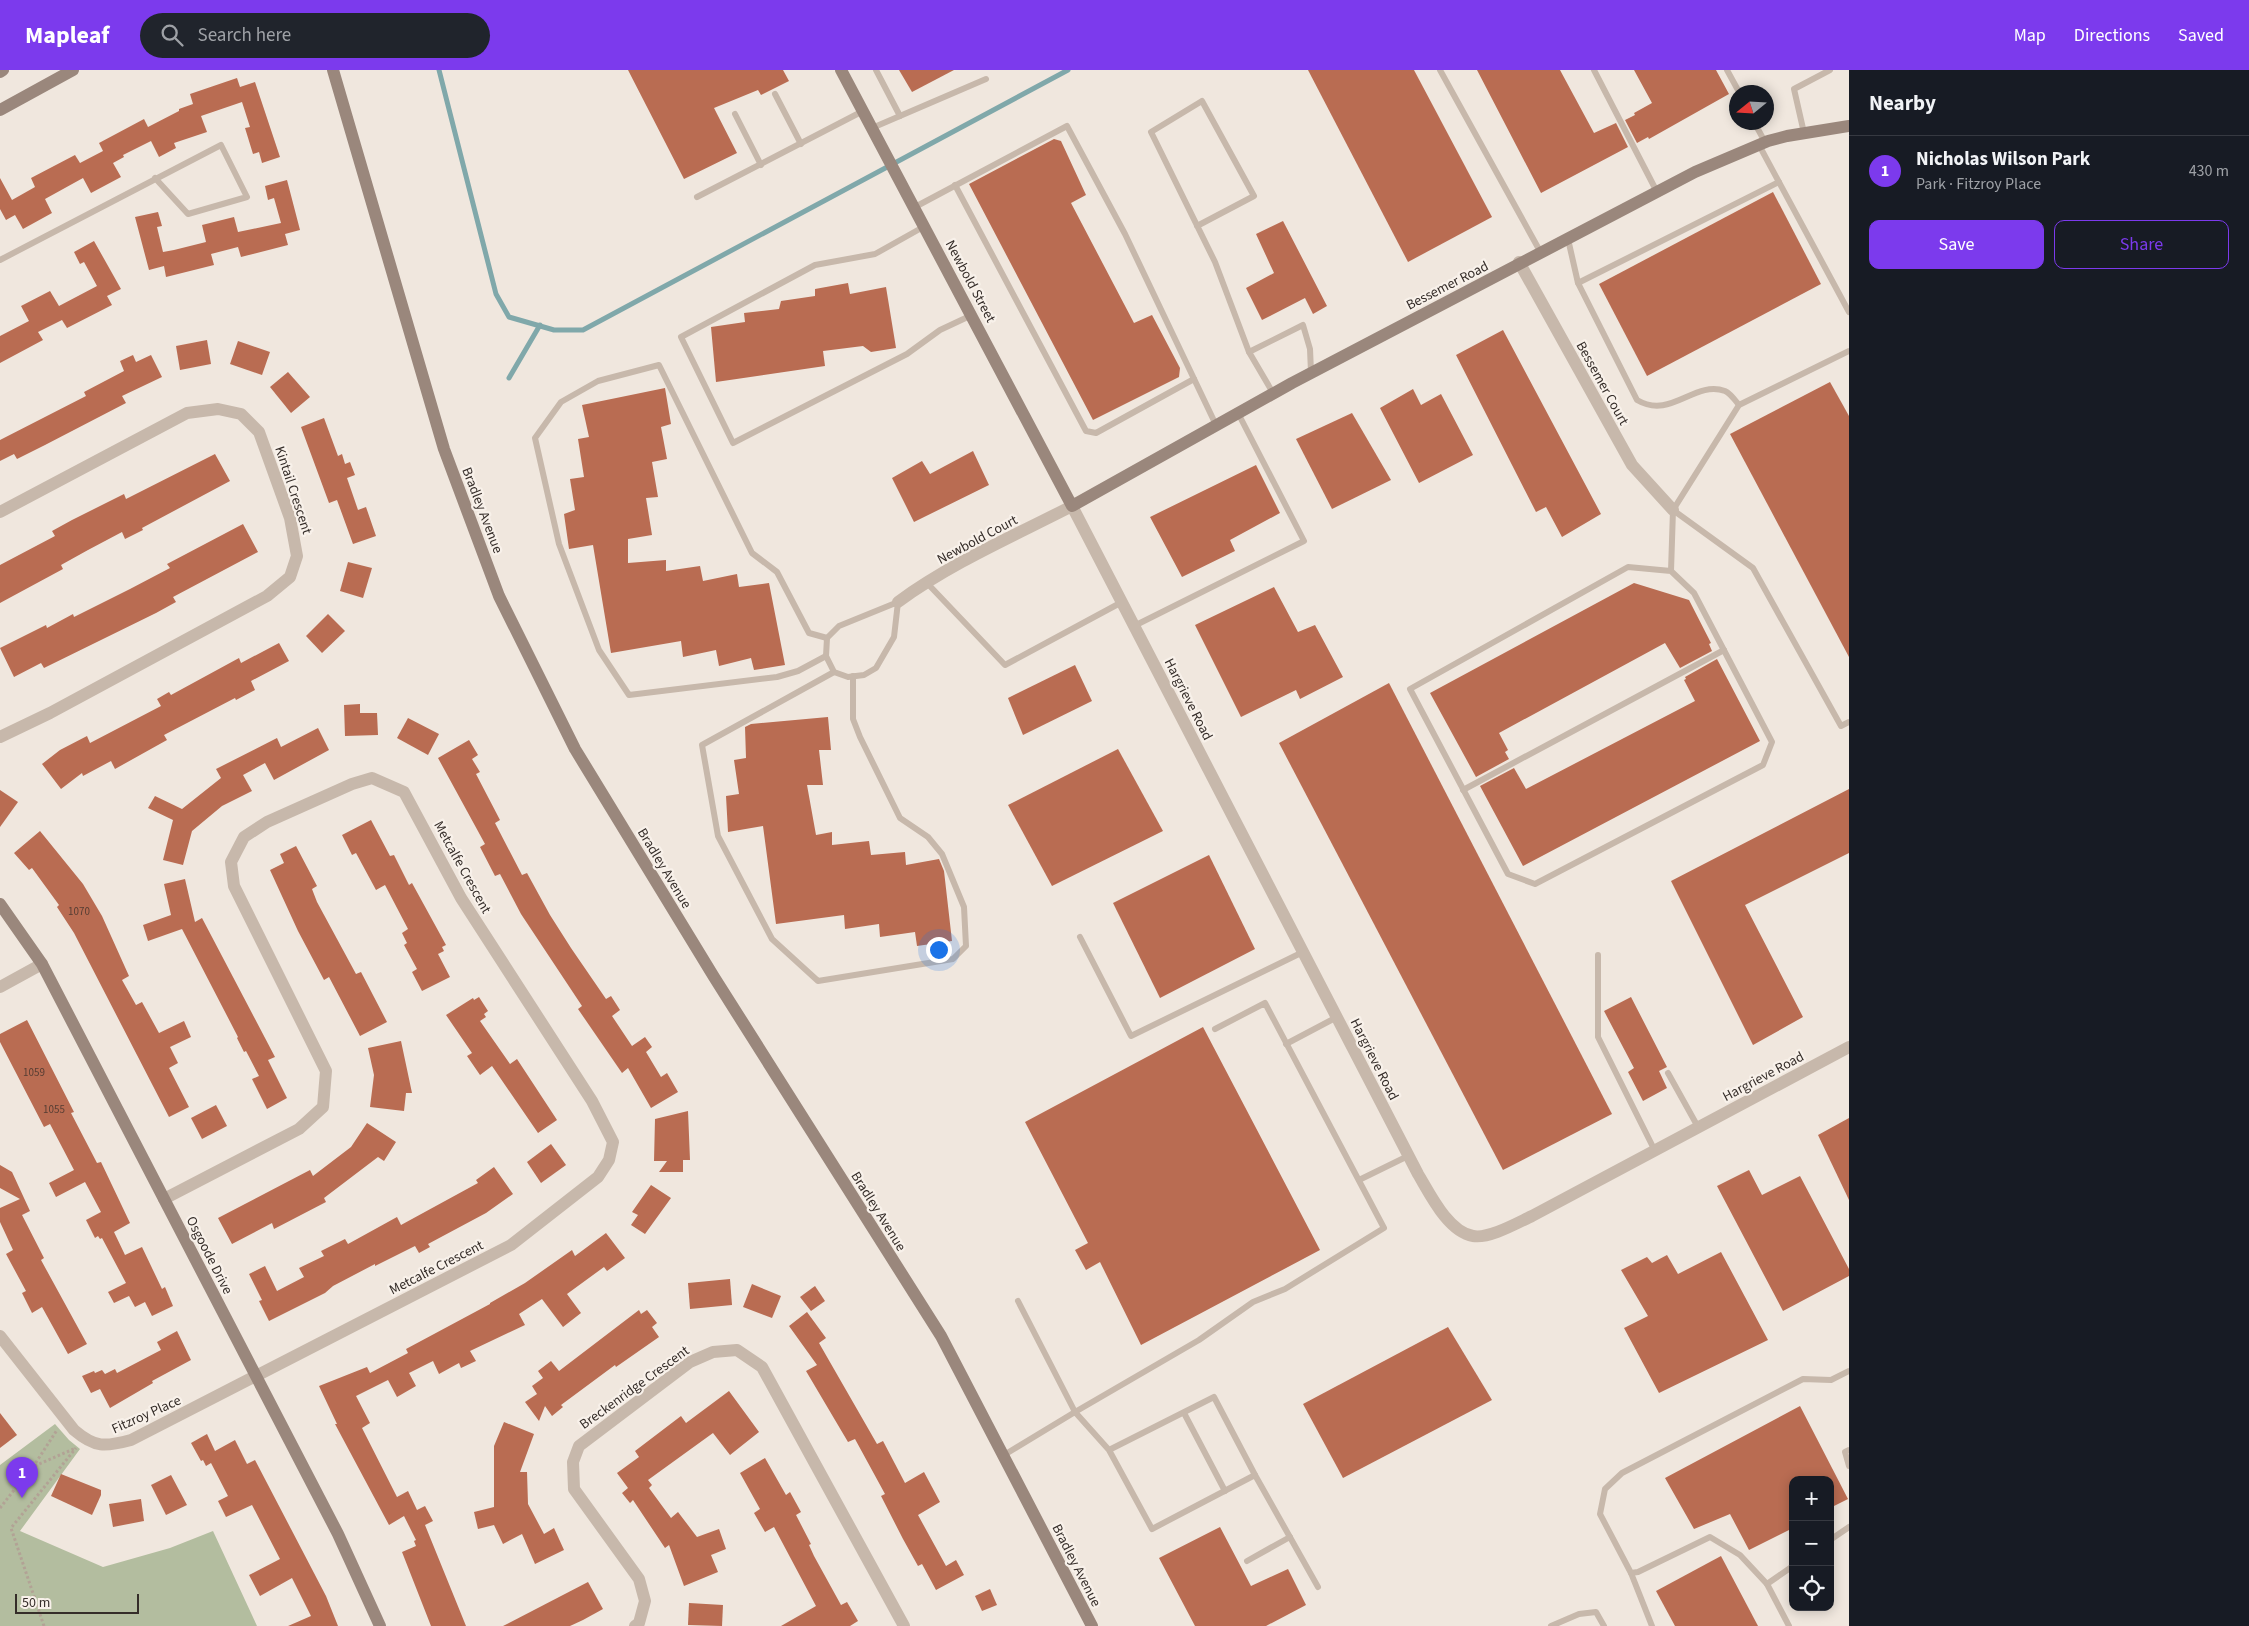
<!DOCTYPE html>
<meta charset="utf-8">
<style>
body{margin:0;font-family:"Source Sans 3",sans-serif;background:#20242c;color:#f1f3f6}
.controls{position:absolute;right:15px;bottom:15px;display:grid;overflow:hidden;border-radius:10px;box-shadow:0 2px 12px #0003}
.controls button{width:45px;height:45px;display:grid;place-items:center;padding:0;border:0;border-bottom:1px solid #363941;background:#171b24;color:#f1f3f6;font:25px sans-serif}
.compass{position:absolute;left:1729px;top:15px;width:45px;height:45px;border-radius:50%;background:#171b24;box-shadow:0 2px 12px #0003;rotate:252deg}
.scale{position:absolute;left:15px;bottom:12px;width:124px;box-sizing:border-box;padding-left:5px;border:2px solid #352d29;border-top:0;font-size:14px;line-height:18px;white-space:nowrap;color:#352d29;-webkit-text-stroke:4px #f8f1ea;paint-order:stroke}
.you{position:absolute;left:938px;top:879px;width:18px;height:18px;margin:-12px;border:4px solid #fff;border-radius:50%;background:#1a73e8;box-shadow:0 0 0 8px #1a73e833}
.badge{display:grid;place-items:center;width:32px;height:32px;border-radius:50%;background:#7c3aed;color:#fff;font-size:16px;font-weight:700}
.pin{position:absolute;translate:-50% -41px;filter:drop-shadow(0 1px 2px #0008)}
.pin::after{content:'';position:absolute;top:26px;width:18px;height:15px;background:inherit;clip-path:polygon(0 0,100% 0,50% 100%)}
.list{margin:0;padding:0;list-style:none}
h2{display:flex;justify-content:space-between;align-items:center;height:65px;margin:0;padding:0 20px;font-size:21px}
h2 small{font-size:16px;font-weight:400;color:#9ea1a6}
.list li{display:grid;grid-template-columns:32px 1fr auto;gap:15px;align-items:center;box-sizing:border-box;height:70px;padding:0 20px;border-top:1px solid #363941}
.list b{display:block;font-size:19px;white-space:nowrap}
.list p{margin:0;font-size:16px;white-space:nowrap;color:#9ea1a6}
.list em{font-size:16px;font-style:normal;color:#9ea1a6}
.actions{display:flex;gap:10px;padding:15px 20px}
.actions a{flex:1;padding:11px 0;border:1px solid #7c3aed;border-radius:10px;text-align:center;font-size:18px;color:#7c3aed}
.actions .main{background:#7c3aed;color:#fff}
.icon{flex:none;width:28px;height:28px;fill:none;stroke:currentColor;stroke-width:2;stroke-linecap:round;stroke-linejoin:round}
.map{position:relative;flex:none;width:1849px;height:1556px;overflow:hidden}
header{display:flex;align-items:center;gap:30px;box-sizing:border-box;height:70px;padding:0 25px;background:#7c3aed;color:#fff}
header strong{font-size:24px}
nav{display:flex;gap:28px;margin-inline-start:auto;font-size:18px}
.search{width:350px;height:45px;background:#20242c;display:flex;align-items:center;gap:12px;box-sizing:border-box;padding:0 18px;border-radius:28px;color:#9ea1a6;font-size:19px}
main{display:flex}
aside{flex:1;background:#171b24}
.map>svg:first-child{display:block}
</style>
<header>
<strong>Mapleaf</strong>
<div class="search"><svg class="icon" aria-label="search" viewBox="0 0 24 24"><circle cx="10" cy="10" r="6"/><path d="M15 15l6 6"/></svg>Search here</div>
<nav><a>Map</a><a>Directions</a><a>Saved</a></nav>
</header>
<main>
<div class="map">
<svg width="1849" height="1556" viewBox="0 0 1849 1556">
<rect width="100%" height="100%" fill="#f0e7de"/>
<path fill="#b3bd9f" d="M55 1354 69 1370 80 1379 20 1461 103 1497 170 1478 213 1461 257 1556H0V1395Z"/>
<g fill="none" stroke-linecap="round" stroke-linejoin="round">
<g stroke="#80a8aa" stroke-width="5">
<path d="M439 0 496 224 509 247 554 260H583L1068 0"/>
<path d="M509 308 540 255"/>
</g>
</g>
<g fill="#b96c52">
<path d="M628 0H783L789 11 761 25 758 20 714 38 737 83 684 109Z"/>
<path d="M899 0H954L912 22Z"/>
<path d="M1308 0H1414L1492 147 1408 192Z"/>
<path d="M1477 0H1560L1594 63 1616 53 1628 77 1541 123Z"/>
<path d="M1634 0H1716L1729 24 1649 69 1648 67 1637 73 1625 50 1635 45 1634 43 1652 33Z"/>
<path d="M237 8 240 17 255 12 280 87 262 93 259 82 253 84 245 58 250 57 242 32 201 46 207 62 174 73 176 78 159 87 151 71 123 85 124 87 113 93 121 107 91 123 83 108 45 129 52 143 23 159 15 145 6 150 0 139V108L12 130 35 117 31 108 75 85 80 93 103 81 99 73 144 49 148 57 179 41V39L193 34 190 24Z"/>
<path d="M1054 69 1061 71 1086 125 1071 133 1134 253 1152 245 1180 298 1179 307 1093 350 969 114Z"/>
<path d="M287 110 300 160 285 164 288 175 241 187 238 177 211 184 214 195 166 207 164 196 149 200 135 147 158 142 162 156 157 157 163 182 174 180 206 172 202 155 234 147 238 162 281 153 274 128 268 130 265 116Z"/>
<path d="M1773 122 1821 214 1647 306 1599 214Z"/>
<path d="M1283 151 1327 236 1313 244 1305 228 1262 250 1246 218 1274 203 1256 164Z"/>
<path d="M94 171 121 219 107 226 112 235 67 258 62 250 38 262 43 270 0 293V266L29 251 21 236 50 221 59 236 97 216 84 192 80 194 74 182Z"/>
<path d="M848 213 850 224 886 217 896 278 871 282 863 276 823 281 825 296 716 312 711 257 745 252 744 243 779 239 781 231 815 226V219Z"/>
<path d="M1503 260 1601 444 1562 467 1546 437 1536 442 1456 285Z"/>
<path d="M207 270 211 294 180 300 176 276Z"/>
<path d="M238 271 270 282 262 305 230 294Z"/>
<path d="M133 285 136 292 151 285 162 307 122 326 126 333 45 375 17 389 14 384 0 391V370L86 326 84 322 124 301 120 291Z"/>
<path d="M288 302 310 327 291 343 270 317Z"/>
<path d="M1830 312 1849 346V587L1730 364Z"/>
<path d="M665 318 671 354 661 357 667 389 652 392 658 427 646 428 652 465 628 469V493L666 490V501L700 496 703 511 737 504 739 517 769 513 785 595 754 600 751 588 719 596 716 580 683 587 681 571 611 583 593 475 569 479 564 444 575 440 570 409 584 407 578 369 589 367 582 335Z"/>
<path d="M1413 319 1421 335 1441 324 1473 385 1419 413 1380 338Z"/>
<path d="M1352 343 1391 410 1332 439 1296 369Z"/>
<path d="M324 348 338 386 342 384 345 394 350 392 355 405 347 408 358 440 366 437 376 466 353 474 337 430 329 433 301 357Z"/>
<path d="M973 381 989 415 914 452 892 408 922 391 930 404Z"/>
<path d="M215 384 230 411 142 458 143 460 125 469 122 462 88 480 61 495 63 499 0 533V495L55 466 52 461 72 450 124 424 126 429Z"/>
<path d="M1256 395 1280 443 1230 470 1235 481 1182 507 1150 447Z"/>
<path d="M243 454 258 482 173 527 176 532 156 543 44 598 41 593 14 607 0 578 46 555 47 558 73 544 74 547 130 519 170 498 167 494Z"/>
<path d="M348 492 372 498 363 528 340 521Z"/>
<path d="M1634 513 1689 530 1711 573 1709 574 1712 581 1680 598 1665 573 1499 663 1508 680 1505 682 1509 689 1476 707 1430 623Z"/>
<path d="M1274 517 1298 562 1315 555 1343 607 1300 629 1296 620 1241 647 1195 555Z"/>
<path d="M328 544 345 561 322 583 306 566Z"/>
<path d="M279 573 289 591 251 611 255 620 236 630 235 628 164 665 167 670 115 699 111 691 83 706 82 703 61 719 42 694 60 680 87 666 90 673 161 636 157 629 169 622 171 625 239 588 241 593Z"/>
<path d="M1717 589 1760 671 1523 796 1480 716 1514 698 1526 719 1695 631 1684 610 1686 609 1685 607Z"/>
<path d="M1075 595 1092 631 1023 665 1008 628Z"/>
<path d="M1389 613 1612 1044 1503 1100 1279 673Z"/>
<path d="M360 634V643H377L378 665 345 666 344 635Z"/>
<path d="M828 647 831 680H819L823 715H807L816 765 832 762V775L869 771 871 785 905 782 906 795 939 789 944 801 952 871 917 876 915 862 880 867 879 854 845 859 844 845 776 854 763 756 728 762 726 726 739 724 734 690 746 688 745 657 751 654Z"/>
<path d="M408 648 439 664 428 685 397 668Z"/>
<path d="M318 658 329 680 274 710 265 693 243 705 252 721 222 736 192 761 183 795 163 790 173 750 148 738 155 726 182 739 221 708 216 699 277 668 281 677Z"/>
<path d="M469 670 478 685 472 689 480 702 476 704 500 750 495 753 522 805 527 803 550 845 571 878 606 929 611 926 620 940 612 946 632 976 645 967 652 977 646 982 661 1007 667 1003 678 1022 651 1038 628 998 622 1003 578 939 582 936 521 844 500 804 495 806 480 777 485 774 438 688Z"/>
<path d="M1118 679 1163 761 1052 816 1008 735Z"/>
<path d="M1849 719V783L1745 835 1803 947 1753 975 1671 811Z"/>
<path d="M0 720 18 732 0 757Z"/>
<path d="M371 750 390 786 394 785 409 815 412 813 446 875 442 877 444 881 438 884 450 907 422 921 412 902 417 899 404 875 407 873 402 863 408 859 385 815 376 820 356 783 352 785 342 765Z"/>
<path d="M40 761 83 814 102 846 129 906 122 910 136 935 142 932 159 963 184 951 191 967 170 977 178 993 169 998 189 1037 169 1047 74 863 57 837 59 835 32 798 29 800 14 783Z"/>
<path d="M296 776 317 816 312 819 317 832 356 904 361 902 387 952 360 966 329 907 324 910 298 861 270 800 284 793 280 784Z"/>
<path d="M1209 785 1255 879 1160 928 1113 833Z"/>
<path d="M185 809 195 852 202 848 275 987 268 990 287 1028 267 1039 252 1009 259 1006 246 981 244 982 237 968 238 967 182 859 148 871 143 855 171 845 164 814Z"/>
<path d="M479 927 488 941 484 944 486 947 480 951 510 994 517 989 557 1050 538 1063 492 996 480 1005 467 986 472 983 446 945 473 928 474 930Z"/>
<path d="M1631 927 1667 997 1659 1001 1667 1018 1643 1031 1628 1002 1634 998 1604 941Z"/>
<path d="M27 950 74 1042 71 1043 97 1093 101 1092 130 1153 114 1162 125 1185 142 1177 162 1219 165 1217 173 1236 152 1246 145 1232 135 1237 129 1226 114 1233 108 1222 126 1213 102 1168 100 1169 98 1166 95 1168 86 1150 101 1142 85 1112 56 1127 49 1113 74 1100 50 1054 44 1057 0 972V964Z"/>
<path d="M1203 957 1320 1180 1141 1275 1100 1192 1086 1200 1075 1180 1088 1173 1025 1052Z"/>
<path d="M401 971 412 1023H406L404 1041 370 1037 374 1005 368 978Z"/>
<path d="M216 1035 227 1056 202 1069 191 1048Z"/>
<path d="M688 1041 690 1090H683V1102H659L667 1091H654L655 1049Z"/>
<path d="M1849 1048V1130L1818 1065Z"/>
<path d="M367 1053 396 1072 384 1091 378 1087 324 1128 326 1132 274 1159 272 1153 232 1174 218 1148 310 1100 313 1106 351 1077Z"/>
<path d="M551 1074 566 1095 541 1113 527 1092Z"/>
<path d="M0 1095 12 1102 30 1141 22 1145 44 1188 41 1190 87 1274 68 1284 42 1237 32 1243 22 1223 26 1221 6 1184 13 1180 0 1152V1138L20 1129 0 1118Z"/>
<path d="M494 1097 513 1124 486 1143 428 1174 430 1177 419 1183 415 1176 375 1196V1194L333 1216 325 1223 269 1251 259 1231 262 1230 249 1204 265 1196 277 1221 304 1207 299 1198 324 1186 321 1181 345 1169 348 1174 397 1147 401 1155 478 1113 476 1110Z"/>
<path d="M1749 1100 1762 1125 1800 1106 1849 1199V1206L1783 1241 1717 1116Z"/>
<path d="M651 1115 671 1128 645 1164 631 1155 638 1145 632 1142Z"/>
<path d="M606 1163 625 1188 607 1201 604 1197 567 1224 581 1243 563 1257 542 1229 519 1244 525 1255 470 1281 476 1291 461 1298 459 1293 439 1304 433 1291 409 1303 416 1316 397 1327 388 1310 356 1326 370 1353 362 1358 397 1427 408 1421 417 1440 425 1436 433 1451 425 1455 466 1556H431L402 1482 416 1476 414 1471 416 1470 404 1446 389 1455 335 1354H337L319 1316 367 1297 370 1303 408 1283 406 1279 490 1234V1233L525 1213 572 1180 575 1186Z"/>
<path d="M1721 1182 1768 1270 1659 1323 1624 1258 1648 1246 1621 1200 1647 1187 1652 1193 1667 1185 1678 1204Z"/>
<path d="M730 1209 732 1235 690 1239 688 1213Z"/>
<path d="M752 1214 781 1226 772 1248 743 1237Z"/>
<path d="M815 1216 825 1231 811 1241 800 1227Z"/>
<path d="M639 1240 641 1244 647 1240 657 1253 652 1257 659 1267 616 1297 615 1295 561 1335 563 1337 552 1346 545 1336 539 1351 525 1332 537 1324 532 1316 543 1308 538 1301 551 1291 559 1301Z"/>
<path d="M807 1242 826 1268 819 1273 877 1374 883 1371 905 1413 924 1402 940 1432 918 1445 946 1496 956 1490 964 1505 936 1520 922 1494 918 1496 903 1469 881 1426 885 1424 855 1369 848 1372 806 1301 817 1295 789 1256Z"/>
<path d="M1448 1257 1492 1330 1343 1408 1303 1334Z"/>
<path d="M177 1261 191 1290 152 1311 153 1313 110 1338 100 1319 91 1323 82 1306 94 1301 95 1303 102 1300 105 1304 115 1299 117 1303 161 1280 157 1272Z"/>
<path d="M729 1321 759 1362 730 1385 713 1363 648 1410 652 1415 649 1418 671 1448 678 1442 697 1467 719 1459 726 1479 711 1485 718 1502 684 1516 669 1475 665 1478 633 1430 630 1433 622 1423 628 1418 617 1403 639 1387 635 1381 681 1346 686 1353Z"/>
<path d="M1800 1336 1848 1429 1830 1438V1410H1793V1458L1749 1480 1730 1444 1694 1459 1665 1408Z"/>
<path d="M0 1343 17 1365 0 1378Z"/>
<path d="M504 1352 534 1364 520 1402H527L528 1434 544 1464 554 1458 564 1480 535 1494 522 1464 503 1474 494 1455 478 1459 474 1442 494 1437V1376Z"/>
<path d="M207 1364 215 1381 235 1370 247 1394 255 1390 326 1526 338 1556H288L311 1546 292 1508 260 1526 249 1505 280 1489 252 1435 226 1447 218 1431 228 1426 211 1393 206 1396 203 1390 201 1391 191 1373Z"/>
<path d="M765 1388 786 1425 790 1422 801 1442 796 1445 811 1474 809 1475 814 1486 841 1535 847 1532 858 1551 850 1556H781L816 1536 774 1457 765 1462 754 1443 760 1439 740 1403Z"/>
<path d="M61 1404 101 1420V1425L92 1445 51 1426Z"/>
<path d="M171 1405 187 1435 166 1445 151 1415Z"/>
<path d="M141 1429 144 1451 113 1457 109 1434Z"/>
<path d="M1220 1457 1251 1516 1288 1499 1306 1535 1266 1556H1195L1159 1488Z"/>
<path d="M1721 1486 1758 1556H1675L1656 1521Z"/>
<path d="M588 1512 603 1539 583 1550 570 1556H503Z"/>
<path d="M990 1519 997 1535 982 1541 975 1526Z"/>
<path d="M689 1533 723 1535 722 1556 688 1555Z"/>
</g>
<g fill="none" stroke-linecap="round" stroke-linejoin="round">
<g stroke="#b2a295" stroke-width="3" stroke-dasharray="2.5 2.5" stroke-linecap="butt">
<path d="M33 1397 57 1360"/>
<path d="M0 1438 32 1397 76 1378"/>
<path d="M44 1556 11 1458 76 1378"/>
</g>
<g stroke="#c7b8ab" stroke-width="6">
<path d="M876 0 900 46"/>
<path d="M1440 0 1541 183"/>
<path d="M1594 0 1657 122"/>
<path d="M1727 0 1739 22"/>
<path d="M775 24 801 74"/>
<path d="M735 44 761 95"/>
<path d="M1754 52 1765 72"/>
<path d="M872 58 986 9"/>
<path d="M1804 63 1794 19 1830 0"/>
<path d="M1759 75 1849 242"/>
<path d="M955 115 1086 361 1096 363 1194 309"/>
<path d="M697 127 863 41"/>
<path d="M915 137 1067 56 1125 164 1216 355"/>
<path d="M925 156 875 184 815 195 681 267 733 373 907 284 940 260 972 245"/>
<path d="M1197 156 1254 126 1202 31 1151 62 1215 192 1249 282"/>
<path d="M1568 169 1578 213 1637 330C1671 350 1694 310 1725 321 1730 323 1735 330 1739 335"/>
<path d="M0 190 221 75 247 127 188 144 155 108"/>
<path d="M1578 213 1779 112"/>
<path d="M1273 323 1249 282 1303 255 1310 279 1311 302"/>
<path d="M1673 440 1753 498 1841 656 1849 652"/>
<path d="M1671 501 1628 497 1410 619 1508 804 1535 814 1763 695 1772 672 1694 523 1671 501 1673 440 1739 335 1849 281"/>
<path d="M927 513 1005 595 1122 532"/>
<path d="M898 532 894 567 876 598 864 605 848 607 834 602 826 586 827 568 839 556Z"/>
<path d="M1134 556 1304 471 1238 343"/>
<path d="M826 586 798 601 777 607 629 625 599 580 559 474 535 368 561 332 598 311 659 295 752 483 777 502 809 563 827 568"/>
<path d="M834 602 702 675 718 766 772 869 818 911 953 889 966 876 964 837 942 784 928 767 900 748 860 667 853 649V606"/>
<path d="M1463 720 1724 580"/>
<path d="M1080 867 1131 966 1303 882"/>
<path d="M1598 885V967L1655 1081"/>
<path d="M1286 974 1337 947"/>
<path d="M1668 1003 1698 1057"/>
<path d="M1359 1110 1408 1086"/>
<path d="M1018 1231 1075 1342 1199 1270 1253 1232 1285 1219 1384 1158 1265 933 1215 959"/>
<path d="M1184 1343 1225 1421"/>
<path d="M1849 1380 1845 1382 1849 1396"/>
<path d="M1004 1385 1075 1342 1109 1380 1152 1459 1255 1405 1214 1327 1109 1380"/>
<path d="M1255 1405 1318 1517"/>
<path d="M1830 1470 1849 1457"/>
<path d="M1247 1491 1290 1467"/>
<path d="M1631 1503 1652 1556"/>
<path d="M1767 1514 1740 1485 1710 1467 1638 1502 1631 1503 1600 1444 1605 1419 1622 1403 1803 1309 1831 1310 1849 1301"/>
<path d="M1551 1556 1579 1544 1596 1542 1604 1556"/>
<path d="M1789 1556 1767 1514 1793 1496"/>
</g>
<g stroke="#c7b8ab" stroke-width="12">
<path d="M1519 192 1632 395 1673 440"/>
<path d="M0 442 187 343 218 339 241 344 259 362 290 448 297 486 290 507 267 526 50 643 0 667"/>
<path d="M898 532C951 493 1014 466 1072 436L1418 1104C1430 1124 1448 1162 1473 1166 1489 1169 1517 1153 1532 1146L1849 977"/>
<path d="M0 917 42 894"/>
<path d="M0 1266 74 1360C95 1378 105 1377 131 1370L511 1175 598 1107 609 1090 613 1072 592 1031 461 828 404 722 372 708 352 714 267 752 244 767 231 792 234 816 326 1001 323 1037 299 1059 164 1129"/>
<path d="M635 1556 639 1553 645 1531 639 1509 574 1419 573 1392 579 1376 690 1292 713 1282 737 1280 762 1297 904 1556"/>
</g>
<g stroke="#9a877c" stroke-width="12">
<path d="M333 0 444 379 499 526 575 679 714 907 941 1266 1092 1556"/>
<path d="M841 0 1072 436 1292 313 1695 102 1768 71 1787 66 1849 56"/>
<path d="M0 2 3 0"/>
<path d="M0 40 73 0"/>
<path d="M0 834 42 894 338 1464 380 1556"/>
</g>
</g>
<g text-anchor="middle" stroke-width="4.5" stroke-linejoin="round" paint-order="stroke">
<g font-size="11" fill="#563d33">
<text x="79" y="845">1070</text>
<text x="34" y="1006">1059</text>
<text x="54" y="1043">1055</text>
</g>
<g font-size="14" fill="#352d29" stroke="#f8f1ea">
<text transform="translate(971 211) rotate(62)" y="5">Newbold Street</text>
<text transform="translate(1447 215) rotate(-27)" y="5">Bessemer Road</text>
<text transform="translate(1603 313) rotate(61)" y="5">Bessemer Court</text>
<text transform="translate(294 420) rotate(72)" y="5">Kintail Crescent</text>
<text transform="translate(483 440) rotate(69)" y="5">Bradley Avenue</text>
<text transform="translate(977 469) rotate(-28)" y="5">Newbold Court</text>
<text transform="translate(1189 629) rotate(63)" y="5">Hargrieve Road</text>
<text transform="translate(463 797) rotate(61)" y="5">Metcalfe Crescent</text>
<text transform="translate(665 798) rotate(59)" y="5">Bradley Avenue</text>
<text transform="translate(1375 989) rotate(63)" y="5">Hargrieve Road</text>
<text transform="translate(1763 1006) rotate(-28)" y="5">Hargrieve Road</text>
<text transform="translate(879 1141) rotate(58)" y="5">Bradley Avenue</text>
<text transform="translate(210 1185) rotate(63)" y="5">Osgoode Drive</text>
<text transform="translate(436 1197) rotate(-27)" y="5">Metcalfe Crescent</text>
<text transform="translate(634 1317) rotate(-36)" y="5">Breckenridge Crescent</text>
<text transform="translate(146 1344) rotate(-24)" y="5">Fitzroy Place</text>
<text transform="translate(1077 1495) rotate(63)" y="5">Bradley Avenue</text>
</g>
</g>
</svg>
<div class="controls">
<button>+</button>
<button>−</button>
<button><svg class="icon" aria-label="locate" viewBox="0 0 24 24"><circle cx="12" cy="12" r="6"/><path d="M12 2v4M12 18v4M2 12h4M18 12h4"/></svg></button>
</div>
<svg class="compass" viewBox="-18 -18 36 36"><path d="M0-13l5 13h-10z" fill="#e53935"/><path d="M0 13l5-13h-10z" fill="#9ea1a6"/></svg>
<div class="scale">50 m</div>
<div class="you"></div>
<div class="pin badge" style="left:22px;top:1428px">1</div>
</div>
<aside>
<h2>Nearby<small></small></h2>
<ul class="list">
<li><span class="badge">1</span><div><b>Nicholas Wilson Park</b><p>Park · Fitzroy Place</p></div><em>430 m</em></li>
</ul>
<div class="actions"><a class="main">Save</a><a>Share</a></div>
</aside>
</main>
